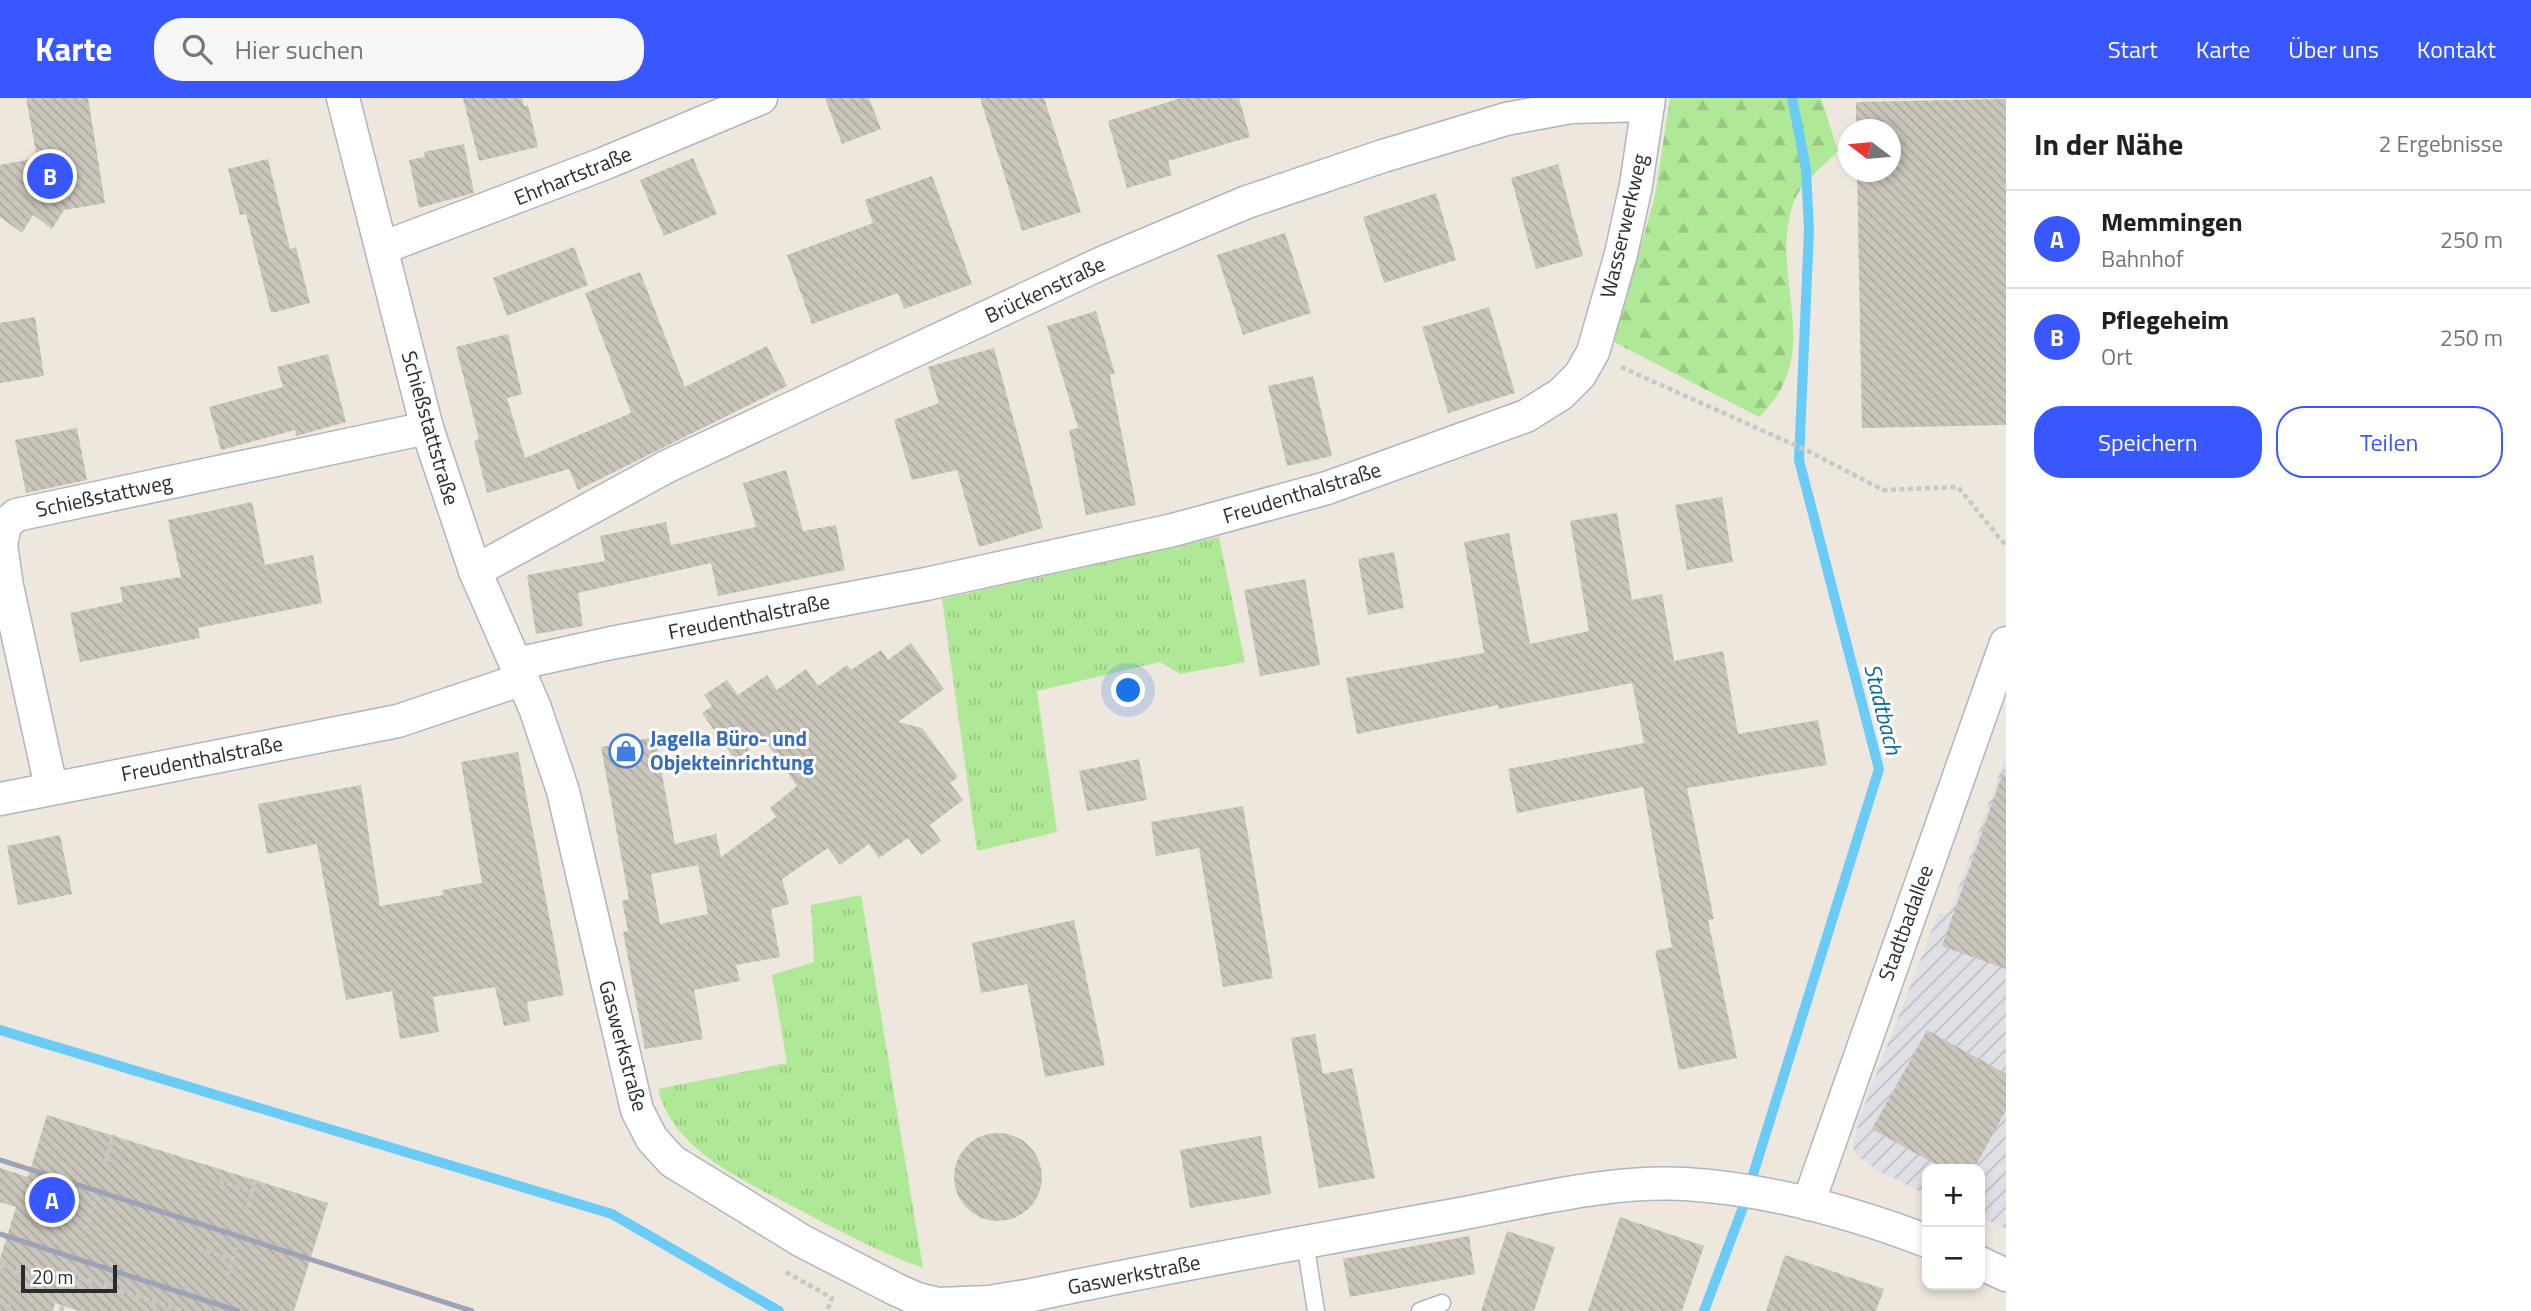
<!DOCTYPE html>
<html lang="de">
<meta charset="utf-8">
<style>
body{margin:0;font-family:"Titillium Web",sans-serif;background:#f6f6f6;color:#202124}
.controls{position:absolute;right:21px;bottom:21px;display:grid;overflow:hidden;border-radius:14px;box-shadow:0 4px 10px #0003}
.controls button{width:63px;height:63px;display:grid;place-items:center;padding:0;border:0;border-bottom:2px solid #e0e0e0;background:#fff;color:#202124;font:35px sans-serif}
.compass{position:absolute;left:1838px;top:21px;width:63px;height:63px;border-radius:50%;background:#fff;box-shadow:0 4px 10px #0003;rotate:286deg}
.scale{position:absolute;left:21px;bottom:18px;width:96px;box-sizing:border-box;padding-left:7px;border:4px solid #2b2b2b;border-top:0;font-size:19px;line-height:24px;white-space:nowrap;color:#2b2b2b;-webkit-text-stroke:5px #fff;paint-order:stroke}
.you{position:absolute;left:1129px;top:593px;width:24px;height:24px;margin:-18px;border:5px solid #fff;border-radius:50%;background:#1a73e8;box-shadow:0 0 0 10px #1a73e833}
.badge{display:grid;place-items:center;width:46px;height:46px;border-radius:50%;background:#3957ff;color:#fff;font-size:23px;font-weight:700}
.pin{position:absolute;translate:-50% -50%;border:4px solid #fff;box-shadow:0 2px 7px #0006}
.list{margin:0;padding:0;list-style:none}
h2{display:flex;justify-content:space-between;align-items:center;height:91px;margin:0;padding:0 28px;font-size:30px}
h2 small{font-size:23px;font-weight:400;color:#757577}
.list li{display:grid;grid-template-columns:46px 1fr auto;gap:21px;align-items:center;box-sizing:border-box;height:98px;padding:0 28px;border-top:2px solid #e0e0e0}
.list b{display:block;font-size:26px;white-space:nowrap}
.list p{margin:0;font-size:23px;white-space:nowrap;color:#757577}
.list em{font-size:23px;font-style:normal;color:#757577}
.actions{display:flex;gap:14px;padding:21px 28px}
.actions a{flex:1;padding:16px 0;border:2px solid #3957ff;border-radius:28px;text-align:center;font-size:24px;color:#3957ff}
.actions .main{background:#3957ff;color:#fff}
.icon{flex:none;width:38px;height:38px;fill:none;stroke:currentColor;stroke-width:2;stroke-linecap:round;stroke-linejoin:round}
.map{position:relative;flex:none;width:2006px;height:1213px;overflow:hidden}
header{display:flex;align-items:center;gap:42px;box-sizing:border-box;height:98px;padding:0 35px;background:#3957ff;color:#fff}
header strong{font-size:33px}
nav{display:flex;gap:38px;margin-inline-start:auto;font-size:24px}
.search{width:490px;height:63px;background:#f6f6f6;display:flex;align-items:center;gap:18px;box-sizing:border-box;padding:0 24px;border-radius:28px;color:#757577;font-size:26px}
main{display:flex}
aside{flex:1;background:#fff}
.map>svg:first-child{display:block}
</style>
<header>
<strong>Karte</strong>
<div class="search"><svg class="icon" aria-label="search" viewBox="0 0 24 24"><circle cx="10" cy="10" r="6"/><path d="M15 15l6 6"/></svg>Hier suchen</div>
<nav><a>Start</a><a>Karte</a><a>Über uns</a><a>Kontakt</a></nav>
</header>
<main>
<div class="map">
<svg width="2006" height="1213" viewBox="0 0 2006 1213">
<defs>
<pattern id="industrial-furrows" width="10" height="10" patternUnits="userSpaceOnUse" patternTransform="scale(1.75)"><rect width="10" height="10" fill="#e0dee6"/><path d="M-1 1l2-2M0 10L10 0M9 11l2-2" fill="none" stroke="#c0bfc5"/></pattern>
<pattern id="grass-tufts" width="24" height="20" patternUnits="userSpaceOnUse" patternTransform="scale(1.75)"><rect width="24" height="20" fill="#afe896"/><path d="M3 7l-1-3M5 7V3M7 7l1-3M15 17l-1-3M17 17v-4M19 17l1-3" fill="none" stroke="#97c781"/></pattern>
<pattern id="forest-firs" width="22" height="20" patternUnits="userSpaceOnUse" patternTransform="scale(1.75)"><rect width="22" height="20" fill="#afe896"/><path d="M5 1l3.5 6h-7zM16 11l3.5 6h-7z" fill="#97c781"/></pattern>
<pattern id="building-back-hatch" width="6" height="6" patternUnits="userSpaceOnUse" patternTransform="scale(1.75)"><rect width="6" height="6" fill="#c9c5bb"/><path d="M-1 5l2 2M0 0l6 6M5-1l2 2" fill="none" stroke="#ada9a1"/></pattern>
</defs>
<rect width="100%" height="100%" fill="#eee7dd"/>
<path fill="url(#industrial-furrows)" d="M2006 657V1131L1980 1119V1071H1927V1097L1877 1072 1856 1057 1853 1049 1859 1021 1938 816 1950 814Z"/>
<g fill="url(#grass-tufts)">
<path d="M1219 439 1245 564 1180 576 1160 564 1037 593 1057 734 977 753 942 501Z"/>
<path d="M861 797 923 1170C877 1153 835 1131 792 1108 741 1081 673 1052 658 991L787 965 772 877 814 864 811 807Z"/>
</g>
<path fill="url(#forest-firs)" d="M1670 0H1821L1838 53C1825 67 1802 84 1795 101 1765 178 1829 252 1759 319L1614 244 1655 98Z"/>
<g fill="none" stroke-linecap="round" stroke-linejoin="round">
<g stroke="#6accf6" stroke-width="10">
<path d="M0 932 612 1116 779 1213"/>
<path d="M1704 1213 1742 1112 1879 671 1799 362 1809 132 1806 71 1792 0"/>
</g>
</g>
<g fill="url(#building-back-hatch)" fill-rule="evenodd">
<path d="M26 0H88L105 105 64 112 52 131 33 117 22 135 0 119V67L37 60Z"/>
<path d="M463 0H522L524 8 528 7 538 49 479 63Z"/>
<path d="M825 0H869L881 31 842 46Z"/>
<path d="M980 0H1044L1081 114 1022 133Z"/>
<path d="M1181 0H1239L1250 39 1168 63 1172 77 1127 90 1108 23Z"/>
<path d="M2006 1V327L1862 330 1857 74H1891V32H1856V4Z"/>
<path d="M464 46 474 95 419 110 409 62 425 59 424 54Z"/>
<path d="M693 60 717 116 664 138 640 82Z"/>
<path d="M268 61 290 151 296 149 310 205 271 215 246 116 240 117 228 71Z"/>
<path d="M1558 66 1583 158 1536 171 1511 80Z"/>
<path d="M932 78 972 186 904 211 898 195 812 226 787 157 873 125 865 102Z"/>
<path d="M1436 95 1456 162 1384 185 1363 119Z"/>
<path d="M1285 135 1311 215 1243 237 1217 157Z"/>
<path d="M574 149 588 187 507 218 493 180Z"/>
<path d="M640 174 685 289 767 248 787 288 578 392 569 371 487 395 474 343 479 341 456 249 508 236 522 296 507 300 525 360 631 315 585 195Z"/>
<path d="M1489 209 1515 295 1448 315 1422 229Z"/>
<path d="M1096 213 1115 276 1110 277 1136 407 1086 417 1069 332 1078 330 1047 228Z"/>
<path d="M35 219 44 278 0 285V225Z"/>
<path d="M994 250 1043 430 979 449 957 372 912 382 894 322 939 305 928 269Z"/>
<path d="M328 256 346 324 296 338 295 332 221 352 209 309 283 289 277 269Z"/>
<path d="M1313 278 1332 358 1287 368 1268 288Z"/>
<path d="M77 330 87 382 26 395 15 342Z"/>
<path d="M786 372 803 433 836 427 845 472 718 498 711 465 578 495 583 528 536 536 527 477 605 463 600 438 666 424 671 447 756 429 743 385Z"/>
<path d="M1722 399 1733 464 1687 472 1675 407Z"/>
<path d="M252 404 265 467 313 457 322 505 198 530 200 540 80 564 70 515 123 504 120 489 181 479 168 422Z"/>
<path d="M1617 415 1632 502 1662 496 1674 563 1723 553 1738 636 1818 622 1827 667 1687 690 1714 821 1708 822 1737 960 1679 972 1655 853 1672 849 1643 689 1517 715 1508 671 1644 645 1632 585 1499 611 1498 607 1357 636 1346 580 1484 555 1464 444 1509 435 1530 546 1589 533 1570 423Z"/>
<path d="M1394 454 1404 510 1368 517 1358 461Z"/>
<path d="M1305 481 1320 567 1260 578 1244 492Z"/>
<path d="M911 545 944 591 898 624 922 630 958 679 950 685 963 702 930 727 941 743 921 757 908 740 879 760 869 746 840 767 828 750 782 781 789 806 771 811 780 859 736 867 740 883 694 892 703 941 645 951 623 834 628 833 622 803 629 801 601 649 655 639 675 746 716 736 721 759 776 719 770 710 797 688 764 641 735 662 702 615 712 608 704 597 727 582 738 597 767 577 777 592 806 571 818 588 847 567 851 572 881 552 888 562ZM698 767 708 816 660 826 651 776Z"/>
<path d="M518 654 564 897 527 904 530 923 504 928 495 889 433 899 439 934 400 941 392 893 346 902 317 746 267 756 258 706 361 687 380 808 443 797 442 792 482 785 461 664Z"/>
<path d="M1139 661 1147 702 1087 713 1079 673Z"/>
<path d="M2002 677H2006V871L1942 848Z"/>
<path d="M1243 708 1273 880 1223 889 1199 750 1156 758 1151 724Z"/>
<path d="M60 737 72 796 18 807 7 748Z"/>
<path d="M1074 822 1105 967 1045 979 1027 886 981 895 972 845Z"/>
<path d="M1927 932 2006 976V1012L1974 1071H1944L1872 1031Z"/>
<path d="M1315 936 1323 976 1352 970 1375 1080 1319 1090 1291 940Z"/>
<path d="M47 1017 328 1105 294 1213H79L55 1205 53 1213H0V1161L16 1109 0 1104V1070L28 1079Z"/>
<circle cx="998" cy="1079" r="44"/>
<path d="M1261 1038 1271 1096 1190 1110 1180 1052Z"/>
<path d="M1620 1119 1704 1148 1682 1213H1588Z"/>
<path d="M1507 1133 1555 1149 1534 1213H1481Z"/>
<path d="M1469 1138 1475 1176 1350 1199 1343 1161Z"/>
<path d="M1785 1157 1884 1191 1876 1213H1766Z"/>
</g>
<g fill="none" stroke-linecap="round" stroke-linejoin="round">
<defs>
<g id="lane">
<path d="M1305 1144 1316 1213"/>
<path d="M1420 1213 1442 1205"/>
</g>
<g id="street">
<path d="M343 0 427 330 475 473 535 610 563 693 637 1012 652 1041 672 1063 802 1143 895 1191 917 1201 939 1206 989 1204 1032 1197C1170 1168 1309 1143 1449 1118 1526 1104 1606 1082 1685 1086 1767 1091 1851 1114 1927 1143"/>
<path d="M382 150 603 66 761 0"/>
<path d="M475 473 668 368 1102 165 1247 104 1383 58 1506 21 1571 9 1648 7"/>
<path d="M516 566 611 545 926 486 1173 432 1327 390 1526 318 1561 296 1580 277 1593 254 1621 156 1636 87 1649 0"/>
<path d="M51 689 7 488 1 447 5 427 16 417 427 330"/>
<path d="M0 701 398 623 523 581"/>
<path d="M1808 1106 2006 545"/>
<path d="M1980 1165 2006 1177"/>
</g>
</defs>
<use href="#lane" stroke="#b1b3c0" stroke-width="19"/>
<use href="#street" stroke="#b1b3c0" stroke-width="35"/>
<g stroke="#c8c8c8" stroke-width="4.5" stroke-dasharray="5 3.5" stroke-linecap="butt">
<path d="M1621 269 1808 353 1883 392 1958 389 2006 448"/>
<path d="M106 1063 114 1037"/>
<path d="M219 1083 252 1094 256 1081"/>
<path d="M248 1109 252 1094"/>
<path d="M85 1132 95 1099"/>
<path d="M198 1150 232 1161 237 1144"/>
<path d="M0 1167 68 1188"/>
<path d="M786 1174 832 1200 827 1213"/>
<path d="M71 1177 184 1213"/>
<path d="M227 1178 232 1161"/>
<path d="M0 1201 13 1213"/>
<path d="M61 1213 74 1167"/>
</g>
<use href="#lane" stroke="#fff" stroke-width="16"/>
<use href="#street" stroke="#fff" stroke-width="32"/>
<g stroke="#9fa2b7" stroke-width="5">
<path d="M0 1062 472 1213"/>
<path d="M0 1136 238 1213"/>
</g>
</g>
<defs>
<symbol id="shop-ring" viewBox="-11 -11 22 22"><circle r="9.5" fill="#fff" stroke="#3f7fe0" stroke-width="1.5"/><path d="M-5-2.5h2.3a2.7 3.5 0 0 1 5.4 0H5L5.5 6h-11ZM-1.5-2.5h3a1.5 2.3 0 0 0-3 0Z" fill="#3f7fe0"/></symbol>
</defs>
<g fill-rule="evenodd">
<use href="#shop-ring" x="607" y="634" width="38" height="38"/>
</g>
<g text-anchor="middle" stroke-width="6" stroke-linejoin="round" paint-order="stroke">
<g font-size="21" fill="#2b2b2b" stroke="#fff">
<text transform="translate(573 78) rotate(-22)" y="7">Ehrhartstraße</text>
<text transform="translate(1624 128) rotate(-77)" y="7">Wasserwerkweg</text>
<text transform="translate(1045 192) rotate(-25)" y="7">Brückenstraße</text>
<text transform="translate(430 330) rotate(74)" y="7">Schießstattstraße</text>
<text transform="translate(1302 395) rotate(-17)" y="7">Freudenthalstraße</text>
<text transform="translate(104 398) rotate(-12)" y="7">Schießstattweg</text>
<text transform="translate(749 519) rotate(-11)" y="7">Freudenthalstraße</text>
<text transform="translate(202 661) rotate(-11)" y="7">Freudenthalstraße</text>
<text transform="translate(1906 825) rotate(-70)" y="7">Stadtbadallee</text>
<text transform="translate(623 948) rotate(75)" y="7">Gaswerkstraße</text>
<text transform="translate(1134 1177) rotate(-11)" y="7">Gaswerkstraße</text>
</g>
<g font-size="21" font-weight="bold" fill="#366cbe" stroke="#fff" text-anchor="start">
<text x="650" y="648">Jagella Büro- und<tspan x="650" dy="24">Objekteinrichtung</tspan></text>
</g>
<g font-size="23" font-style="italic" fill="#0569a6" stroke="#fff">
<text transform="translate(1883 611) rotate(76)" y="8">Stadtbach</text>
</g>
</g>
</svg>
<div class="controls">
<button>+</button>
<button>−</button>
</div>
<svg class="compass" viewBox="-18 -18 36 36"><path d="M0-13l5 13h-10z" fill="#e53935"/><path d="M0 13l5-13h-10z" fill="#757577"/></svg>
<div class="scale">20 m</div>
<div class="you"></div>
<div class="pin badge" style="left:52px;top:1102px">A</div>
<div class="pin badge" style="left:50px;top:78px">B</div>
</div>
<aside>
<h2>In der Nähe<small>2 Ergebnisse</small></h2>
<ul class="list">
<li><span class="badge">A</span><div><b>Memmingen</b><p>Bahnhof</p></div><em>250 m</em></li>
<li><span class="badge">B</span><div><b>Pflegeheim</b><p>Ort</p></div><em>250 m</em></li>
</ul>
<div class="actions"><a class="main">Speichern</a><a>Teilen</a></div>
</aside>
</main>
